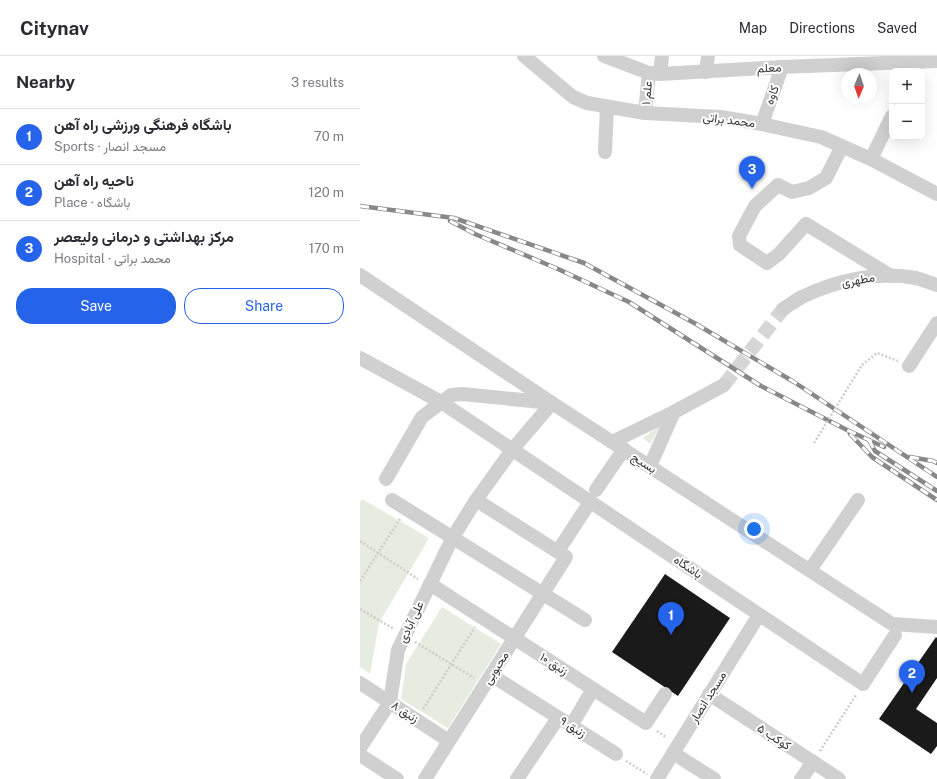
<!DOCTYPE html>
<meta charset="utf-8">
<style>
body{margin:0;font-family:"Public Sans",Vazirmatn,sans-serif;background:#f7f7f7;color:#2b2b33}
.controls{position:absolute;right:12px;top:12px;display:grid;overflow:hidden;border-radius:8px;box-shadow:0 4px 16px #0002}
.controls button{width:36px;height:36px;display:grid;place-items:center;padding:0;border:0;border-bottom:1px solid #e1e1e2;background:#fff;color:#2b2b33;font:20px sans-serif}
.compass{position:absolute;left:481px;top:12px;width:36px;height:36px;border-radius:50%;background:#fff;box-shadow:0 4px 16px #0002;rotate:182deg}
.you{position:absolute;left:394px;top:473px;width:14px;height:14px;margin:-10px;border:3px solid #fff;border-radius:50%;background:#1a73e8;box-shadow:0 0 0 6px #1a73e833}
.badge{display:grid;place-items:center;width:26px;height:26px;border-radius:50%;background:#2563eb;color:#fff;font-size:13px;font-weight:700}
.pin{position:absolute;translate:-50% -33px;filter:drop-shadow(0 1px 2px #0008)}
.pin::after{content:'';position:absolute;top:21px;width:14px;height:12px;background:inherit;clip-path:polygon(0 0,100% 0,50% 100%)}
.list{margin:0;padding:0;list-style:none}
h2{display:flex;justify-content:space-between;align-items:center;height:52px;margin:0;padding:0 16px;font-size:17px}
h2 small{font-size:13px;font-weight:400;color:#7c7c81}
.list li{display:grid;grid-template-columns:26px 1fr auto;gap:12px;align-items:center;box-sizing:border-box;height:56px;padding:0 16px;border-top:1px solid #e1e1e2}
.list b{display:block;font-size:15px;white-space:nowrap}
.list p{margin:0;font-size:13px;white-space:nowrap;color:#7c7c81}
.list em{font-size:13px;font-style:normal;color:#7c7c81}
.actions{display:flex;gap:8px;padding:12px 16px}
.actions a{flex:1;padding:9px 0;border:1px solid #2563eb;border-radius:16px;text-align:center;font-size:14px;color:#2563eb}
.actions .main{background:#2563eb;color:#fff}
.map{position:relative;flex:none;width:577px;height:723px;overflow:hidden}
header{display:flex;align-items:center;gap:24px;box-sizing:border-box;height:56px;padding:0 20px;background:#fff;border-bottom:1px solid #e1e1e2}
header strong{font-size:19px}
nav{display:flex;gap:22px;margin-inline-start:auto;font-size:14px}
main{display:flex}
aside{flex:1;background:#fff}
.map>svg:first-child{display:block}
</style>
<header>
<strong>Citynav</strong>
<nav><a>Map</a><a>Directions</a><a>Saved</a></nav>
</header>
<main>
<aside>
<h2>Nearby<small>3 results</small></h2>
<ul class="list">
<li><span class="badge">1</span><div><b>باشگاه فرهنگی ورزشی راه آهن</b><p>Sports · مسجد انصار</p></div><em>70 m</em></li>
<li><span class="badge">2</span><div><b>ناحیه راه آهن</b><p>Place · باشگاه</p></div><em>120 m</em></li>
<li><span class="badge">3</span><div><b>مرکز بهداشتی و درمانی ولیعصر</b><p>Hospital · محمد براتی</p></div><em>170 m</em></li>
</ul>
<div class="actions"><a class="main">Save</a><a>Share</a></div>
</aside>
<div class="map">
<svg width="577" height="723" viewBox="0 0 577 723">
<rect width="100%" height="100%" fill="#fff"/>
<g fill="#e6ecdf">
<path d="M302 368 290 388 283 382Z"/>
<path d="M2 443 69 482 19 567 10 618 0 611V446Z"/>
<path d="M82 551 141 588 88 672 41 643 46 608Z"/>
</g>
<g fill="#1a1a1a">
<path d="M305 518 370 562 318 640 252 596Z"/>
<path d="M576 581 577 582V622L556 653 577 667V690L571 698 519 663Z"/>
</g>
<g fill="none" stroke-linecap="round" stroke-linejoin="round">
<path stroke="#d6d6d6" stroke-width="14" stroke-dasharray="14 7" stroke-linecap="butt" d="M364 329 423 253"/>
<g stroke="#cdcdcd" stroke-width="2.5" stroke-dasharray="2 2" stroke-linecap="butt">
<path d="M502 309 517 297 538 305"/>
<path d="M0 485 58 523"/>
<path d="M0 525 40 463"/>
<path d="M0 553 34 573"/>
<path d="M55 586 114 622"/>
<path d="M63 653 115 571"/>
<path d="M297 675 307 682"/>
<path d="M460 695 496 639"/>
<path d="M266 705 287 718"/>
</g>
<g stroke="#d0d0d0" stroke-width="14">
<path d="M164 0 213 41 227 47 285 57 361 61 402 68 461 81 511 103 577 138"/>
<path d="M244 0 289 17 300 18 422 11 577 5"/>
<path d="M346 16 348 0"/>
<path d="M300 18 302 0"/>
<path d="M285 57 289 17"/>
<path d="M402 68 422 11"/>
<path d="M482 90 466 122 449 132 432 136 418 129 395 150 379 180 380 189 407 207 419 198 446 168 531 220"/>
<path d="M245 96 247 51"/>
<path d="M511 103 532 60"/>
<path d="M0 219 192 347 532 568 577 571"/>
<path d="M423 253C430 249 437 243 444 240 478 224 519 215 556 222 563 224 570 227 577 229"/>
<path d="M0 302 81 346 503 628 535 579"/>
<path d="M549 310 577 267"/>
<path d="M252 386 314 356 364 329"/>
<path d="M290 410 314 356"/>
<path d="M26 423 62 361 91 339 102 338 192 347"/>
<path d="M236 434 264 393"/>
<path d="M32 444 225 564"/>
<path d="M198 495 230 446"/>
<path d="M450 514 498 444"/>
<path d="M70 528 286 667 305 638"/>
<path d="M131 619 256 698"/>
<path d="M0 627 89 685"/>
<path d="M349 638 479 723"/>
<path d="M211 670 233 633"/>
<path d="M0 692 30 646 38 594 93 481 116 444 152 394 192 347"/>
<path d="M313 697 354 723"/>
<path d="M0 699 37 723"/>
<path d="M65 723 206 501 116 444"/>
<path d="M157 723 198 662"/>
<path d="M297 723 399 559"/>
<path d="M441 723 453 706"/>
</g>
<defs>
<g id="rail">
<path d="M0 150 94 162 224 207 336 268 434 326 577 421"/>
<path d="M90 165 115 178 198 213 269 246 401 330 487 374 524 391"/>
<path d="M490 378 512 401 577 444"/>
<path d="M509 384 515 395 577 435"/>
<path d="M550 401 573 405 577 407"/>
</g>
</defs>
<use href="#rail" stroke="#888" stroke-width="4.5"/>
<use href="#rail" stroke="#fff" stroke-width="3" stroke-dasharray="9" stroke-linecap="butt"/>
<path stroke="#cdcdcd" stroke-width="2.5" stroke-dasharray="2 2" stroke-linecap="butt" d="M454 387 502 309"/>
</g>
<g text-anchor="middle" stroke-width="4" stroke-linejoin="round" paint-order="stroke">
<g font-size="12" fill="#333" stroke="#fff">
<text transform="translate(409 12) rotate(-3)" y="4">معلم</text>
<text transform="translate(287 37) rotate(-85)" y="4">علم ۱</text>
<text transform="translate(412 39) rotate(-70)" y="4">کاوه</text>
<text transform="translate(369 64) rotate(7)" y="4">محمد براتی</text>
<text transform="translate(498 224) rotate(-10)" y="4">مطهری</text>
<text transform="translate(284 407) rotate(33)" y="4">بسیج</text>
<text transform="translate(328 511) rotate(34)" y="4">باشگاه</text>
<text transform="translate(51 566) rotate(-65)" y="4">علی آبادی</text>
<text transform="translate(194 608) rotate(33)" y="4">زنبق ۱۰</text>
<text transform="translate(136 612) rotate(-57)" y="4">محبوبی</text>
<text transform="translate(348 641) rotate(-58)" y="4">مسجد انصار</text>
<text transform="translate(45 656) rotate(33)" y="4">زنبق ۸</text>
<text transform="translate(213 671) rotate(33)" y="4">زنبق ۹</text>
<text transform="translate(414 681) rotate(33)" y="4">کوکب ۵</text>
</g>
</g>
</svg>
<div class="controls">
<button>+</button>
<button>−</button>
</div>
<svg class="compass" viewBox="-18 -18 36 36"><path d="M0-13l5 13h-10z" fill="#e53935"/><path d="M0 13l5-13h-10z" fill="#7c7c81"/></svg>
<div class="you"></div>
<div class="pin badge" style="left:311px;top:579px">1</div>
<div class="pin badge" style="left:552px;top:637px">2</div>
<div class="pin badge" style="left:392px;top:133px">3</div>
</div>
</main>
